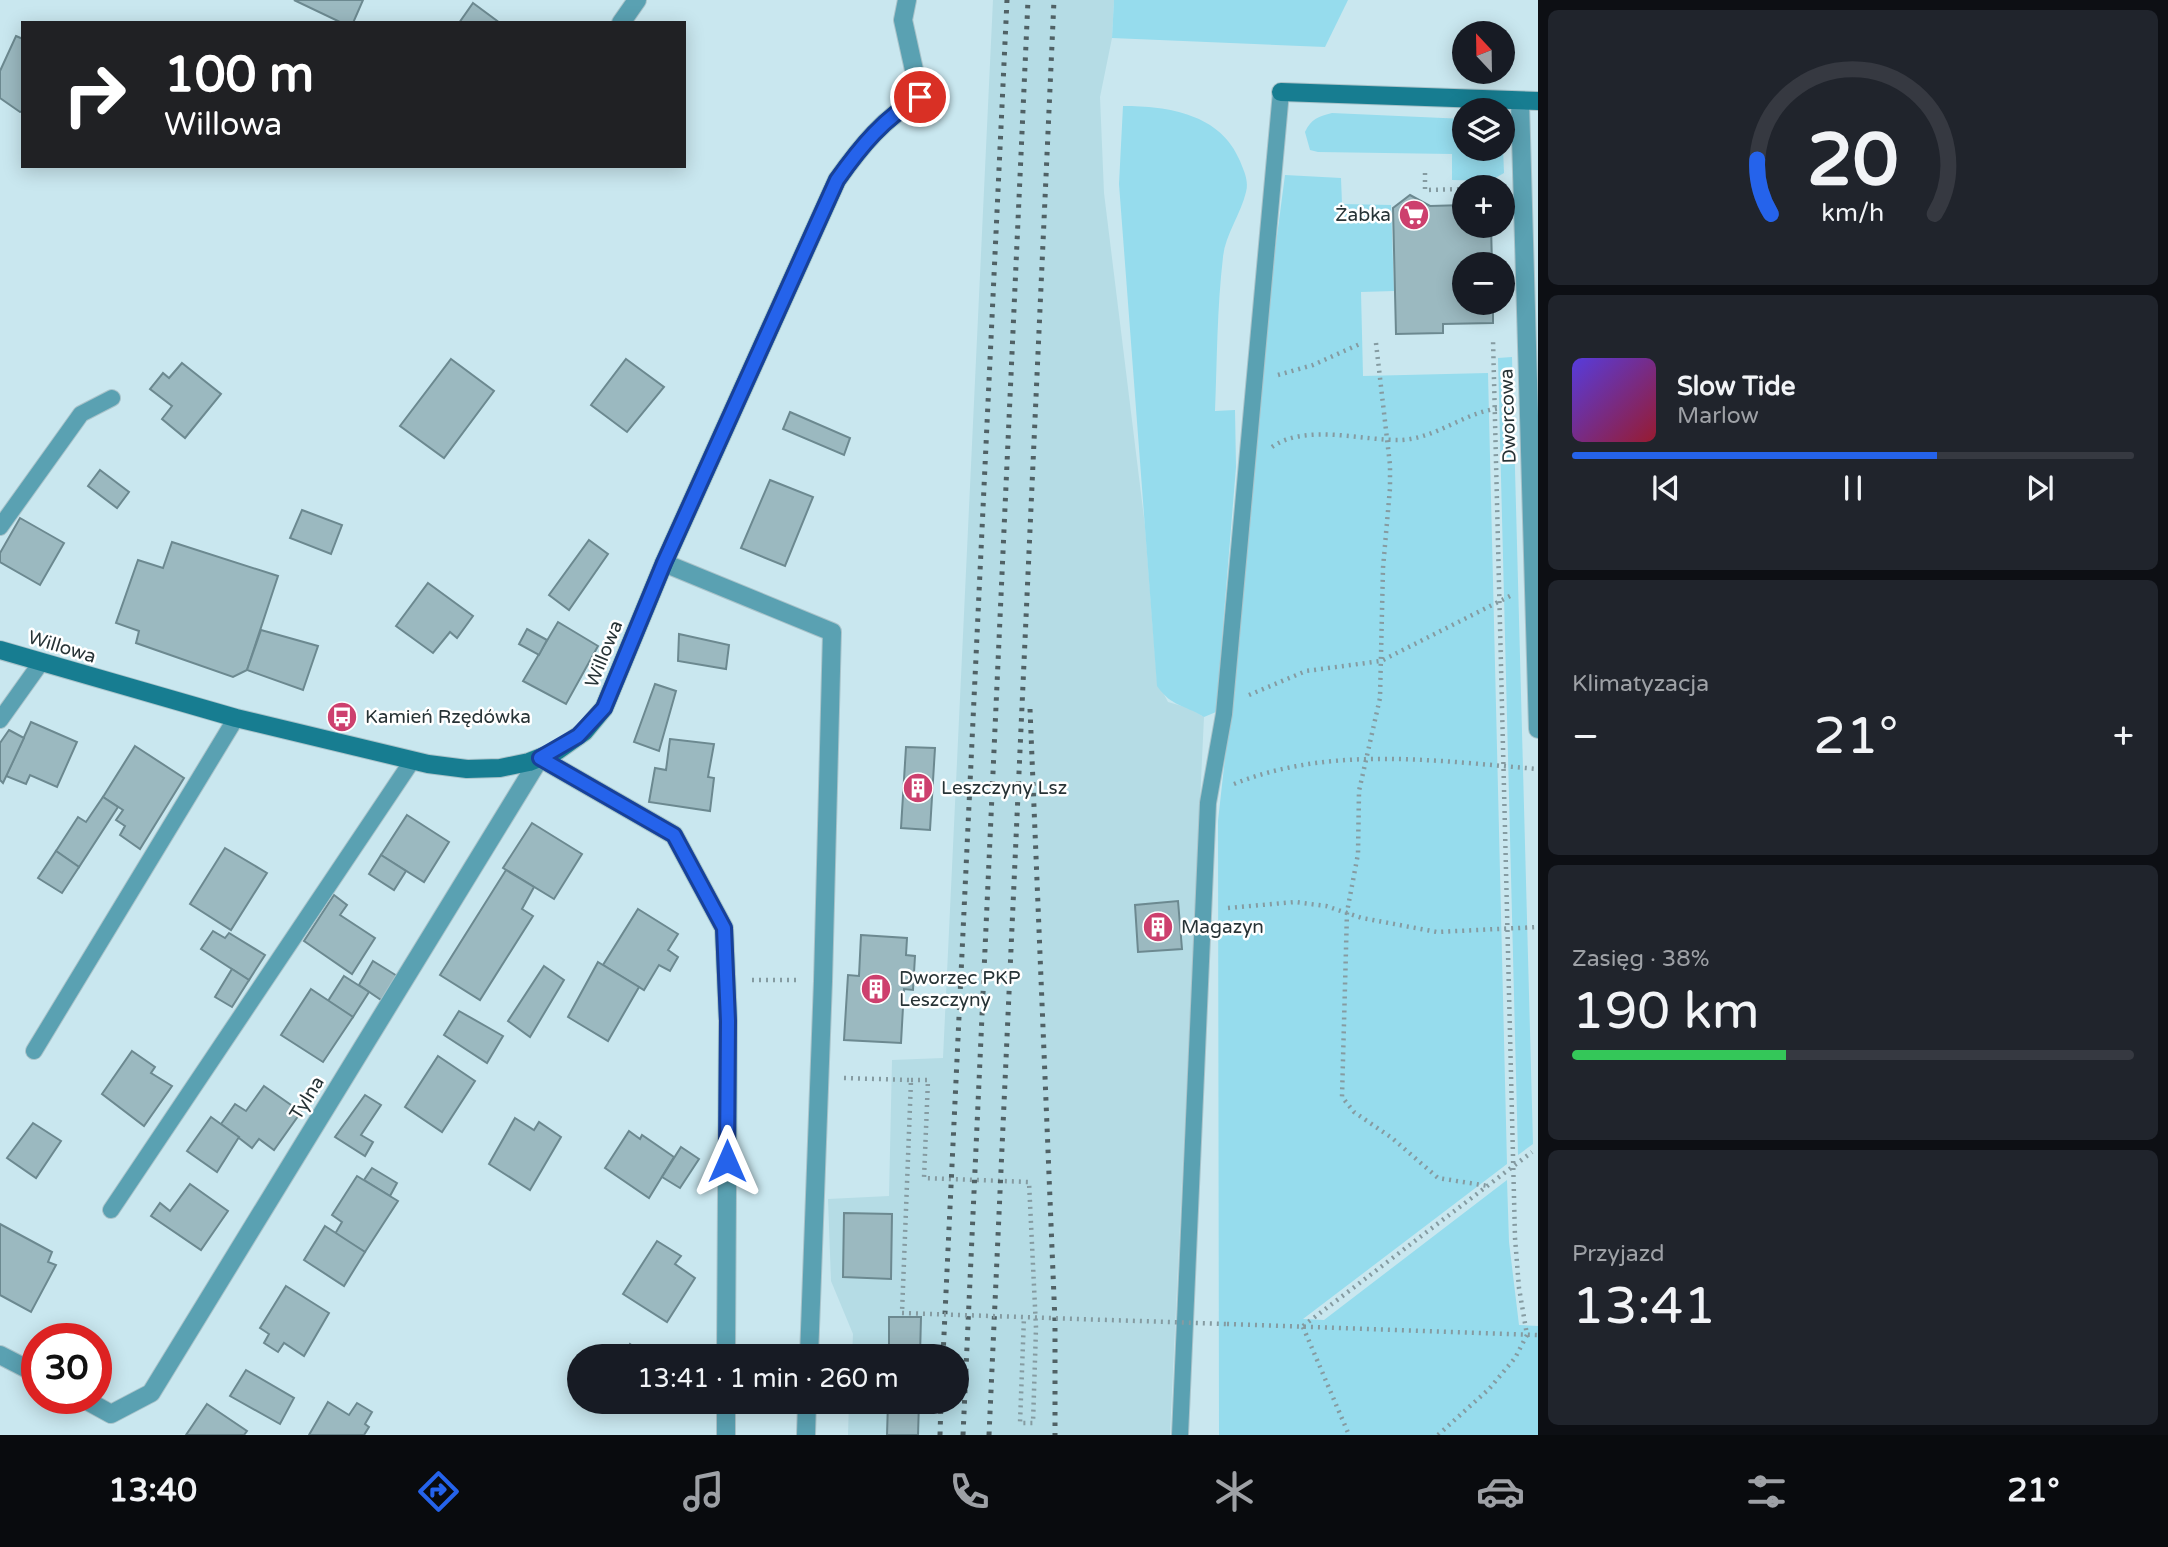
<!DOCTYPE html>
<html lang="pl">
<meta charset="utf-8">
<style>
body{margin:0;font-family:"Varela Round",sans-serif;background:#20242c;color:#f1f3f6;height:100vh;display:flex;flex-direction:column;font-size:26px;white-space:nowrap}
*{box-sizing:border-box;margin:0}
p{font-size:23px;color:#9ea1a6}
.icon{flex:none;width:38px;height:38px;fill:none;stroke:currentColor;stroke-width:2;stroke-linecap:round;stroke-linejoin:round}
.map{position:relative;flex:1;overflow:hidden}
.sheet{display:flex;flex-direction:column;gap:10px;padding:10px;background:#0d0f14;width:630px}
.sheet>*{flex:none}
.banner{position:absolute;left:21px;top:21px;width:665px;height:147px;border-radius:0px;box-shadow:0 4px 18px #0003;background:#202124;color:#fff;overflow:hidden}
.needle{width:46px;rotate:338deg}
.controls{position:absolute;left:1452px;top:21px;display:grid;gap:14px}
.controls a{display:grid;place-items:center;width:63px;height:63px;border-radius:50%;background:#171b24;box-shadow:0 4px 18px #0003;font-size:35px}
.speed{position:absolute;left:21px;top:1323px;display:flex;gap:14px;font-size:35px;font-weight:700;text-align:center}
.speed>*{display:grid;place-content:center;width:91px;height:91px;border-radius:50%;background:#171b24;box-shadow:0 4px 18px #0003;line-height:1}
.speed .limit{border:10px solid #d22;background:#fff;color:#111}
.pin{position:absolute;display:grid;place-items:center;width:60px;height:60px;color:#fff;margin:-30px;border:4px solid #fff;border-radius:50%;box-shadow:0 2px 7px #0007}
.me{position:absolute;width:77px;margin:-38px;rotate:0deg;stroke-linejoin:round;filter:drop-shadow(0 0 5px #0008)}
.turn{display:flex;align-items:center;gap:24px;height:147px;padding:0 28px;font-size:32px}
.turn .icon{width:91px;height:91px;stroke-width:2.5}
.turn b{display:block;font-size:49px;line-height:60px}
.big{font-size:52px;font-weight:600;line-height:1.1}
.sheet .widget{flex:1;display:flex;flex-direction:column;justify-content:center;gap:10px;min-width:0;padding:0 24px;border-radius:10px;background:#20242c}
.sheet .dial{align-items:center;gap:0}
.dial svg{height:182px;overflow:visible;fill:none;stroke:#363941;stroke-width:7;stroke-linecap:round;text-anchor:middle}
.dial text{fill:#f1f3f6;stroke:none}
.song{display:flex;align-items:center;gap:21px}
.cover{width:84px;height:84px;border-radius:10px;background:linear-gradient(135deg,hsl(250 70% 55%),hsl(350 70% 35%))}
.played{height:7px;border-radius:4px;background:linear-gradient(90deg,#2563eb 65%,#363941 65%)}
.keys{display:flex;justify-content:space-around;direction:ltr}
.heat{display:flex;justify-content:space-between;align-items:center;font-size:38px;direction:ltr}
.charge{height:10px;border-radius:5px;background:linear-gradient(90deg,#34c759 38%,#363941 0)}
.trip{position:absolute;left:567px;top:1344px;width:402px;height:70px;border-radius:35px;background:#171b24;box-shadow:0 4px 18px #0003;font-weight:600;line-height:70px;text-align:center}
.dock{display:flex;height:112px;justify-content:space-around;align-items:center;background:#090b0e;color:#9ea1a6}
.dock .icon{width:49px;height:49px}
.dock .selected{color:#2563eb}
.dock b{font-size:32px;color:#f1f3f6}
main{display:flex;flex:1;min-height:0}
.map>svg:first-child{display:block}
.built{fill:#b5dce5}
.green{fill:#96dced}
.building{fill:#9bb9c0;stroke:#6c8990;stroke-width:2}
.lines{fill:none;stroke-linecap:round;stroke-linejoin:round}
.lane-casing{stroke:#a9c3ca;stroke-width:18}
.street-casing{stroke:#a9c3ca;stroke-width:20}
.secondary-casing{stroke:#a9c3ca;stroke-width:20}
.path{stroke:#859ba1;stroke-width:4.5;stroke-dasharray:2 5;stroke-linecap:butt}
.lane{stroke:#5aa1b2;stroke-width:16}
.street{stroke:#5aa1b2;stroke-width:18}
.secondary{stroke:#177d91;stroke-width:18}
.rail{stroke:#506165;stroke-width:5;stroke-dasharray:3.5 7;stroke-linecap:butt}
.path-bridge{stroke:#859ba1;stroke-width:4.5;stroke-dasharray:2 5;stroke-linecap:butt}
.route-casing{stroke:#184099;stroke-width:18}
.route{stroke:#2563eb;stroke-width:12}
.labels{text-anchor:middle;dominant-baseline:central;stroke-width:5;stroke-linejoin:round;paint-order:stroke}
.poi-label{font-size:19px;fill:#273336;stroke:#fff;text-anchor:start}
.street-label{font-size:19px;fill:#273336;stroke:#fff}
</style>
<main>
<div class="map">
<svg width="1538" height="1435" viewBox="0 0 1538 1435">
<rect width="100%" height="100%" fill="#c9e7ef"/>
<polygon class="built" points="993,0 1114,0 1112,38 1100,97 1104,193 1145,526 1157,681 1168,702 1189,708 1204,717 1170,1435 848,1435 849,1402 957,1402 957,1356 852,1356 853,1334 831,1281 828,1199 889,1196 892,1060 943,1058"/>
<g class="green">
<polygon points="1114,0 1348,0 1325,47 1112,38"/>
<path d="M1123 106C1168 106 1221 114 1240 161 1244 171 1249 181 1246 192 1241 214 1225 235 1223 257 1217 308 1217 360 1215 411L1235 410 1236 467 1216 712 1204 717C1183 704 1172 707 1157 686L1119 184Z"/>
<path d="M1332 113 1465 119V149L1503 147 1504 173 1490 181 1452 180V154L1318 152 1310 150 1305 132C1311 119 1319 116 1332 113Z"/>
<polygon points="1285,175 1341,178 1342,204 1391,205 1394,291 1361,292 1363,376 1488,373 1507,1164 1303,1319 1324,1320 1507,1180 1509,1242 1519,1325 1538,1326 1538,1435 1219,1435 1218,821 1237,650 1257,388"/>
<polygon points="1512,357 1533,1144 1518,1155 1498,358"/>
</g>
<g class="building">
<polygon points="294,0 363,0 353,23 342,23"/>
<polygon points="473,3 500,23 459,23"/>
<polygon points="16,36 23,39 23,111 20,112 0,98 0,71"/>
<polygon points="1410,195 1430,206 1465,205 1465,226 1491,226 1492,264 1465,264 1465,303 1493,303 1493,323 1443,324 1443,333 1396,334 1393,208"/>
<polygon points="451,359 494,391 444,458 400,426"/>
<polygon points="626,359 664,387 627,432 591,405"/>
<polygon points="182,363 221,394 185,438 162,419 172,406 150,389 163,373 169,378"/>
<polygon points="790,412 850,438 844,455 783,429"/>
<polygon points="100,470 129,492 117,508 88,486"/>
<polygon points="770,480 813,497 785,566 741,548"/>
<polygon points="302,510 342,525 331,554 290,538"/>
<polygon points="20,518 64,543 40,585 0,562 0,553"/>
<polygon points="589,540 608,554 569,610 549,595"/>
<polygon points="172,542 278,576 247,670 233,677 136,643 139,631 116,623 138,560 163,568"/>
<polygon points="428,583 473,616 457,638 450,632 433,653 396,626"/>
<polygon points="558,622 598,646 566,704 523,681"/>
<polygon points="527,629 547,640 539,655 519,644"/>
<polygon points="261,630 318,646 303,690 247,670"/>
<polygon points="679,634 729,645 726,669 678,661"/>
<polygon points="655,684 676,691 659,751 634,742"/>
<polygon points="31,722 77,742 57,787 30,775 26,784 6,776"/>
<polygon points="9,730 24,738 3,783 0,780 0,743"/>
<polygon points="670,739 714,744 708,777 714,778 710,811 649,802 655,768 666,770"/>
<polygon points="135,746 184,778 140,849 120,835 125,826 116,820 123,810 103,797"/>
<polygon points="906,747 935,748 930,830 901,828"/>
<polygon points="103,797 118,807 79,867 56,851 78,817 86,822"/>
<polygon points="407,815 449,842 424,882 381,855"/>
<polygon points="532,823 582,854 554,899 503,868"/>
<polygon points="225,848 267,873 231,930 190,904"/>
<polygon points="56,851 79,867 62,893 38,878"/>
<polygon points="381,855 406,871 394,890 369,874"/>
<polygon points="506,870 534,887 522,909 533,916 480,1000 440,975"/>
<polygon points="334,895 347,905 340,915 375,938 352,974 304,941"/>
<polygon points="1178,901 1182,949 1138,952 1135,905"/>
<polygon points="638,909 678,934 668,950 678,957 670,971 659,965 644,990 603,965"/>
<polygon points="213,931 225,938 229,933 265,955 249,980 201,949"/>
<polygon points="861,935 907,938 906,955 915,956 913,990 904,989 901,1043 844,1040 848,975 859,976"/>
<polygon points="373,961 402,979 387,1004 359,985"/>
<polygon points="598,962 639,987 608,1041 568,1017"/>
<polygon points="544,966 564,980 530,1037 508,1021"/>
<polygon points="232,969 249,980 232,1007 215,997"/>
<polygon points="344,976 369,992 353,1017 328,1001"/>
<polygon points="311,989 353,1017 323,1062 281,1035"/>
<polygon points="459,1011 503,1036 487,1063 444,1035"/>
<polygon points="132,1051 155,1067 151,1073 172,1086 144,1126 102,1094"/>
<polygon points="438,1056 475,1081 442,1132 405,1107"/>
<polygon points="264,1086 301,1112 274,1150 259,1139 252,1148 221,1124 235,1104 246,1111"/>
<polygon points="365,1095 381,1105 361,1135 373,1142 365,1156 335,1137"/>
<polygon points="211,1117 239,1137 217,1172 187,1151"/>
<polygon points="515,1118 534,1130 539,1122 561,1137 530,1190 489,1164"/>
<polygon points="33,1123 61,1141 36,1178 7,1158"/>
<polygon points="629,1131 640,1139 642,1135 674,1157 649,1198 605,1168"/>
<polygon points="681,1147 699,1159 680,1188 662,1177"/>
<polygon points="372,1168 397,1183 390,1196 364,1180"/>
<polygon points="357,1176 398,1201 365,1252 335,1234 342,1222 332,1215"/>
<polygon points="190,1184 228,1211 201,1250 151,1216 160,1203 170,1211"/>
<polygon points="844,1213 892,1214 891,1279 843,1277"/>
<polygon points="0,1224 52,1252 48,1262 56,1265 31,1312 0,1295"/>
<polygon points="325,1226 365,1252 344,1286 304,1260"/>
<polygon points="657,1241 681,1256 675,1264 695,1278 667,1322 623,1294"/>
<polygon points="286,1286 329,1313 304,1356 284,1343 278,1352 264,1343 269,1334 260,1328"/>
<polygon points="889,1317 921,1317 920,1356 889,1356"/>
<polygon points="630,1344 645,1354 644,1356 624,1356"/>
<polygon points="246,1370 294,1398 280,1424 230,1396"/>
<polygon points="328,1402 349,1415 357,1403 372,1412 365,1424 369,1427 364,1435 309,1435"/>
<polygon points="888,1402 919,1402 918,1435 887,1435"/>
<polygon points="207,1404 247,1431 244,1435 186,1435"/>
</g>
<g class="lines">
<g class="lane-casing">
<g id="lane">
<polyline points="0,527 81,414 112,398"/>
<polyline points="0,720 40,664"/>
<polyline points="34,1051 236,718"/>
<polyline points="111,1210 412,761"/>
<polyline points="1180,1435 1208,803 1224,714 1281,92"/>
</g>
</g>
<g class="street-casing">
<g id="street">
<polyline points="907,0 903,20 920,97"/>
<polyline points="621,23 637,0"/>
<polyline points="1520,102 1538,729"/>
<polyline points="664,563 832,632 823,981 809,1356"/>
<polyline points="0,1355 37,1374"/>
<polyline points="82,1398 111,1414 151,1393 540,758 674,835 724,928 728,1021 726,1356"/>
<polyline points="726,1435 726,1402"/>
<polyline points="806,1435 807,1402"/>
</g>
</g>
<g class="secondary-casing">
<g id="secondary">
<polyline points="1281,92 1538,101"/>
<path d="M0 650 236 718 428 764 467 769 500 768 529 762 557 751 584 732 604 708 664 563 837 180C861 146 884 118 920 97"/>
</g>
</g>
<g class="path">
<polyline points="1425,173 1425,190 1465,189"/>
<polyline points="1376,343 1390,465 1390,488 1383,568 1380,698 1359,791 1358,854 1347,912 1342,1097 1354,1112 1392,1138 1438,1178 1488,1186"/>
<polyline points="1278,375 1313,365 1362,343"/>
<path d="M1272 447C1306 423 1363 441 1401 440 1439 438 1466 410 1504 408"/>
<polyline points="1249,695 1306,671 1381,661 1510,596"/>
<path d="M1234 784C1331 745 1438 761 1538 769"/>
<polyline points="1228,908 1295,902 1326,906 1362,918 1437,932 1538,927"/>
<polyline points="752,980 799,980"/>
<polyline points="844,1078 911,1080 902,1313"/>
<polyline points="911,1080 928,1080 924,1178 1029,1182 1036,1328 1033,1423 1020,1423 1024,1317"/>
<polyline points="1227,1324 1538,1335"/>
<polyline points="1303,1326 1532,1152"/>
<polyline points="1303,1327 1349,1435"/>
<polyline points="1438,1435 1489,1389 1515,1358 1527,1335 1519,1288 1515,1238 1493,339"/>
</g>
<use href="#lane" class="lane"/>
<use href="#street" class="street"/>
<use href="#secondary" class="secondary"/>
<g class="rail">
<polyline points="1030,709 1055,1322 1055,1435"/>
<polyline points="943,1356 1007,0"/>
<polyline points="940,1435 941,1402"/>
<polyline points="963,1435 1028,0"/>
<polyline points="989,1435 1054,0"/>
</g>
<polyline class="path-bridge" points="902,1313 1227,1324"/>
</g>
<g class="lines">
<g class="route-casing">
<path id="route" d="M727 1161 728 1021 724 928 674 835 540 758 578 736 604 708 664 563 837 180C861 146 884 118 920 97"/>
</g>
<use href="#route" class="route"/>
</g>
<defs>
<g id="supermarket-disc" transform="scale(1.575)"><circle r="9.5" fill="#cd406e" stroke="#fff"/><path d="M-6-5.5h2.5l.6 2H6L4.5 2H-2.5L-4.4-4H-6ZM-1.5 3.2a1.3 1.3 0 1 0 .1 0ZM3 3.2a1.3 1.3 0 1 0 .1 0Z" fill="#fff"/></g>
<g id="bus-disc" transform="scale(1.575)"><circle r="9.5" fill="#cd406e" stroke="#fff"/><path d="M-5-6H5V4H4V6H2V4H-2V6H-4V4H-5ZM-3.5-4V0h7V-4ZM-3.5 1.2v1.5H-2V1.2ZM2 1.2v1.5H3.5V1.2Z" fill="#fff"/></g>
<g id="building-disc" transform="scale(1.575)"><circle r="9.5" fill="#cd406e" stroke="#fff"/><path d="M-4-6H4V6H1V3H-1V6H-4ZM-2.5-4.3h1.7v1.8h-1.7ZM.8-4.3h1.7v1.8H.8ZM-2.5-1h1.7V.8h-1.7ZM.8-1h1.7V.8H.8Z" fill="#fff"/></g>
</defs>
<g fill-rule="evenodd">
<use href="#supermarket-disc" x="1414" y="215"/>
<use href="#bus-disc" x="342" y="717"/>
<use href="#building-disc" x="918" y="788"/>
<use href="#building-disc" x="1158" y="927"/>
<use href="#building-disc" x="876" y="989"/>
</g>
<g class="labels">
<g class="poi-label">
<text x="1391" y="215" text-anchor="end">Żabka</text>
<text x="365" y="717">Kamień Rzędówka</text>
<text x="941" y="788">Leszczyny Lsz</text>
<text x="1181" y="927">Magazyn</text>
<text x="899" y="978">Dworzec PKP<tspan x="899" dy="22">Leszczyny</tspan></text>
</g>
<g class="street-label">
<text transform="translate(1508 416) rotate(-92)">Dworcowa</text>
<text transform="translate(62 647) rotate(17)">Willowa</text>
<text transform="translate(604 654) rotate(-68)">Willowa</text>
<text transform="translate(307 1098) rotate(-58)">Tylna</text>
</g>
</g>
</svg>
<div class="controls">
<a><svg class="needle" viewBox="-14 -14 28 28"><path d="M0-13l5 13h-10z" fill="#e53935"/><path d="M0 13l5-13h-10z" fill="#9ea1a6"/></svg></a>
<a><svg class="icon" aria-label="layers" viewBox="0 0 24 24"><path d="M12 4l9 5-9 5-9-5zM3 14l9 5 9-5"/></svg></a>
<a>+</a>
<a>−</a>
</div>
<div class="speed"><div class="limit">30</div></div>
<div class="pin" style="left:920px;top:97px;background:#d93025"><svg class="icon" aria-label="arrive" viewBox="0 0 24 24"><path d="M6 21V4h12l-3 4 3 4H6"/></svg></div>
<svg class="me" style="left:727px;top:1161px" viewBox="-20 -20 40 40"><path d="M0-17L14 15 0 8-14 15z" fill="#2563eb" stroke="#fff" stroke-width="4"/></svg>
<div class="trip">13:41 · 1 min · 260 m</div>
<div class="banner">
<div class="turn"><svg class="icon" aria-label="right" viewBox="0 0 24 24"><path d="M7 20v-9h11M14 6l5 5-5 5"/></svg><div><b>100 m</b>Willowa</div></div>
</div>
</div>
<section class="sheet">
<div class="widget dial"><svg viewBox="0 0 100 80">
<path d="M14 69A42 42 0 1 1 86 69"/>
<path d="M14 69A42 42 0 0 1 8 45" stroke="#2563eb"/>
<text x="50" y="56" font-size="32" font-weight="700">20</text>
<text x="50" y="72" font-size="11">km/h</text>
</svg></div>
<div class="widget">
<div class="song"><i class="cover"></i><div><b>Slow Tide</b><p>Marlow</p></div></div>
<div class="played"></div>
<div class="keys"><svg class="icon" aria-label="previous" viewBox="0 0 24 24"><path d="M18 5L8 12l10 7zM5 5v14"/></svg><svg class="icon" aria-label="pause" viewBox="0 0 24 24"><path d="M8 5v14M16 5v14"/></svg><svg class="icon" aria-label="next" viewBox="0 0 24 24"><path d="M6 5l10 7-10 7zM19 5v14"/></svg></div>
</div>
<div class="widget"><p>Klimatyzacja</p>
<div class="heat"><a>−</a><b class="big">21°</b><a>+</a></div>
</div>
<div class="widget"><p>Zasięg · 38%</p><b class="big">190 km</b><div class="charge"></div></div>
<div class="widget"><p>Przyjazd</p><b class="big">13:41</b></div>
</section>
</main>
<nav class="dock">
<b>13:40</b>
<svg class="icon selected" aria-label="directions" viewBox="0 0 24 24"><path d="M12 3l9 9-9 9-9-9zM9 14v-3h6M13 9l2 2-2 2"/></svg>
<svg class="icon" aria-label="music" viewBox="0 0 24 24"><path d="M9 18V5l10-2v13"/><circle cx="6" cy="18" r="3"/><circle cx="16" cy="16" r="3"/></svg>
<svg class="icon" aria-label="phone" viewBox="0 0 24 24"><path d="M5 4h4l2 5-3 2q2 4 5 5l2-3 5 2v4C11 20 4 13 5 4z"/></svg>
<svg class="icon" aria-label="climate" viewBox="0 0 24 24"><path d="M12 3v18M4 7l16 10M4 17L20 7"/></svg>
<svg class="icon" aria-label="car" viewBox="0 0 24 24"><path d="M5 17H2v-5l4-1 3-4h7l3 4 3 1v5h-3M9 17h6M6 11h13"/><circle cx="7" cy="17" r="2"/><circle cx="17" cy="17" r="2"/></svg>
<svg class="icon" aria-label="filters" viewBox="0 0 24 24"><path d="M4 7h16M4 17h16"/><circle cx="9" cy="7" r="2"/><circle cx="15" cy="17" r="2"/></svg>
<b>21°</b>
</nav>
